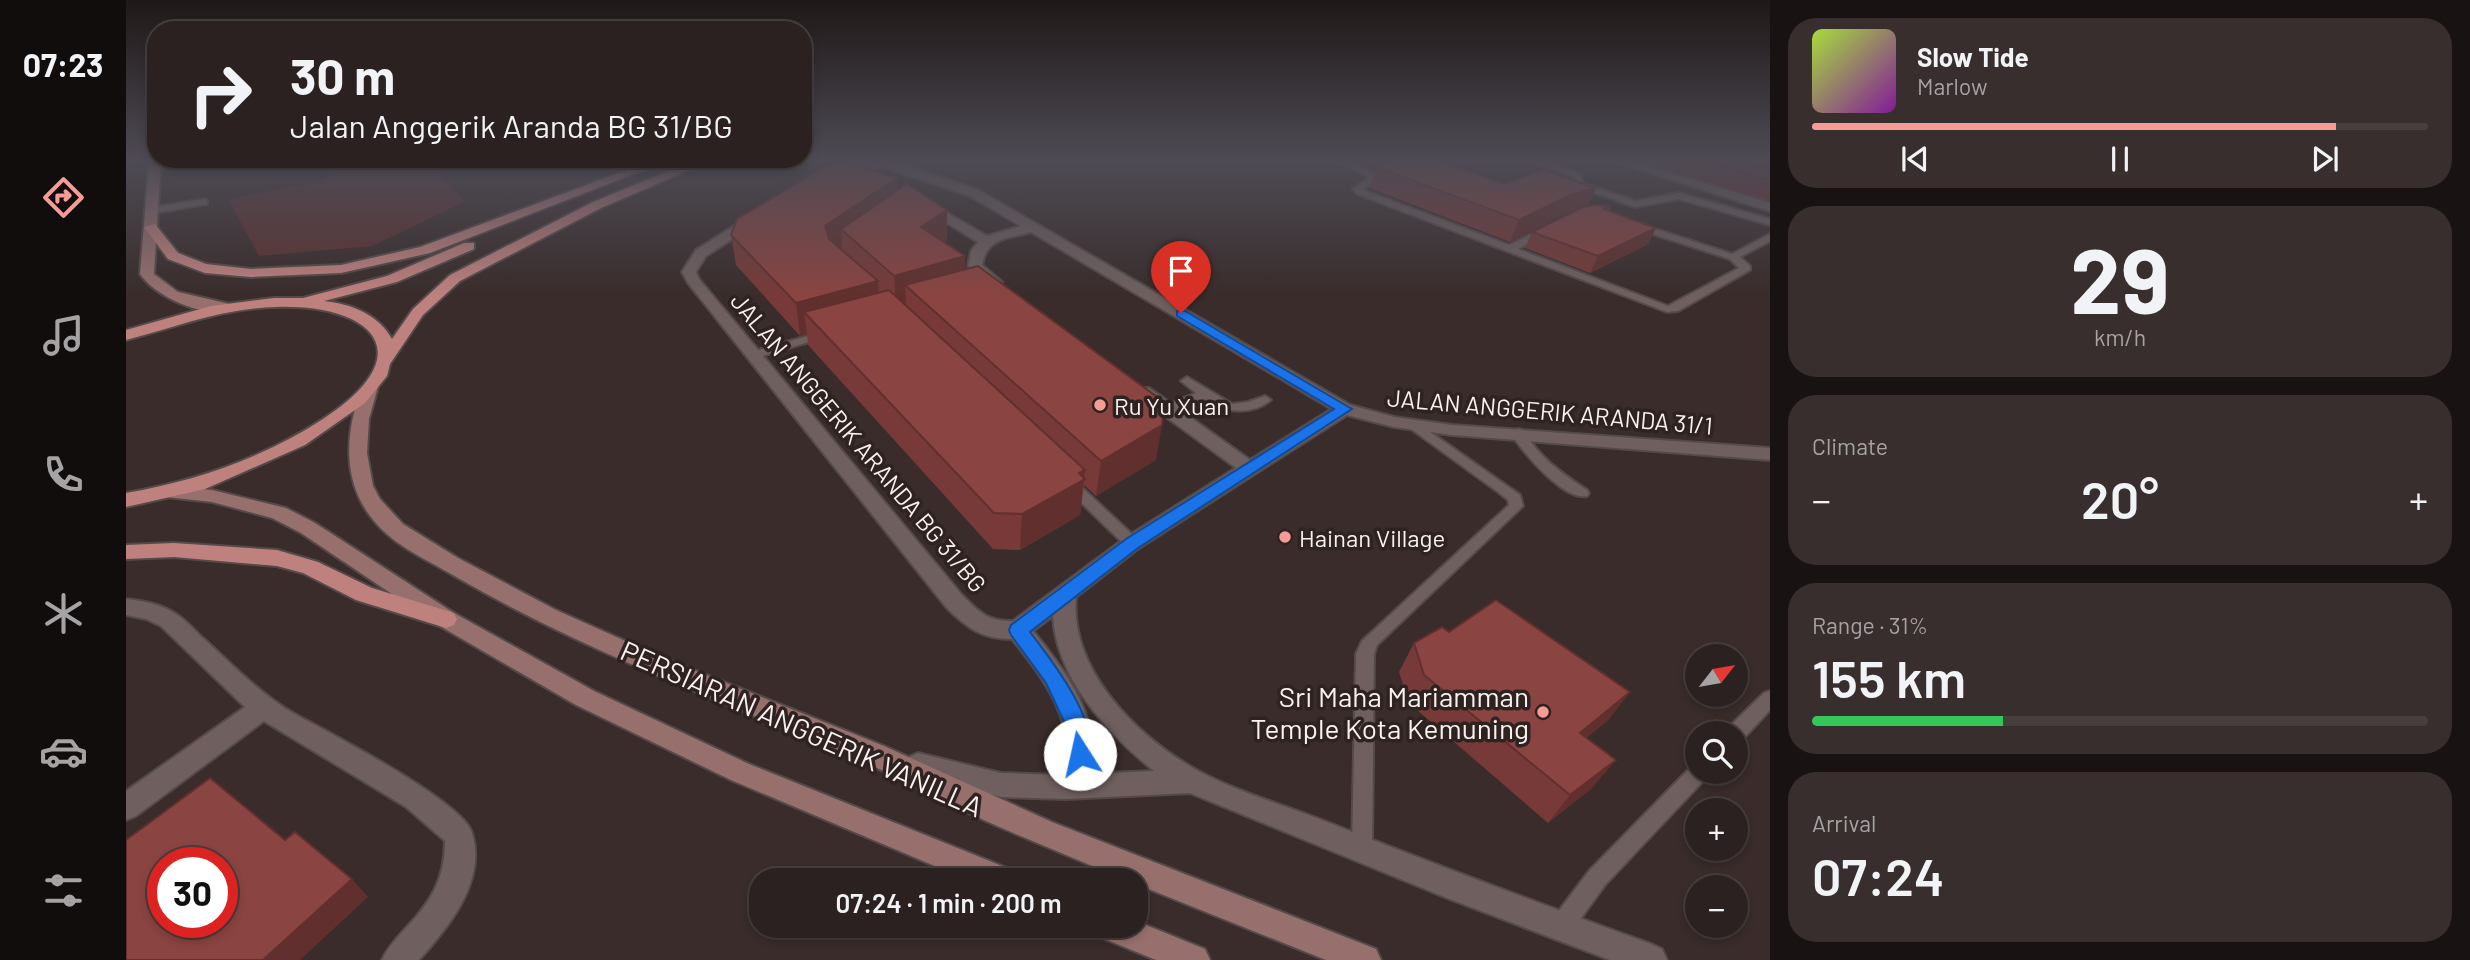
<!DOCTYPE html>
<meta charset="utf-8">
<style>
body{margin:0;font-family:Barlow,sans-serif;background:#372e2d;color:#f1f3f6;height:100vh;display:flex;flex-direction:column;font-size:26px;white-space:nowrap}
*{box-sizing:border-box;margin:0}
p{font-size:23px;color:#a6a3a5}
.icon{flex:none;width:38px;height:38px;fill:none;stroke:currentColor;stroke-width:2;stroke-linecap:round;stroke-linejoin:round}
.map{position:relative;flex:1;overflow:hidden}
.side{display:flex;flex-direction:column;gap:18px;padding:18px;background:#181212;width:700px}
.side>*{flex:none}
.guide{position:absolute;left:21px;top:21px;width:665px;height:147px;border-radius:28px;box-shadow:0 4px 10px #0003,0 0 0 2px #473e3e;background:#2b2120;color:#f1f3f6;overflow:hidden}
.needle{width:46px;rotate:59deg}
.controls{position:absolute;left:1559px;top:644px;display:grid;gap:14px}
.controls a{display:grid;place-items:center;width:63px;height:63px;border-radius:50%;background:#2b2120;box-shadow:0 4px 10px #0003,0 0 0 2px #473e3e;font-size:35px}
.speed{position:absolute;left:21px;top:847px;display:flex;gap:14px;font-size:35px;font-weight:700;text-align:center}
.speed>*{display:grid;place-content:center;width:91px;height:91px;border-radius:50%;background:#2b2120;box-shadow:0 4px 10px #0003,0 0 0 2px #473e3e;line-height:1}
.speed .limit{border:10px solid #d22;background:#fff;color:#111}
.pin{position:absolute;display:grid;place-items:center;width:60px;height:60px;color:#fff;margin:-72px -30px;border-radius:50% 50% 50% 0;rotate:-45deg;box-shadow:0 0 7px #0007}
.pin .icon{rotate:45deg}
.me{position:absolute;width:77px;margin:-38px;rotate:350deg;stroke-linejoin:round;filter:drop-shadow(0 0 5px #0008)}
.turn{display:flex;align-items:center;gap:24px;height:147px;padding:0 28px;font-size:32px}
.turn .icon{width:91px;height:91px;stroke-width:2.5}
.turn b{display:block;font-size:49px;line-height:60px}
.big{font-size:52px;font-weight:600;line-height:1.1}
.side .tile{flex:1;display:flex;flex-direction:column;justify-content:center;gap:10px;min-width:0;padding:0 24px;border-radius:28px;background:#372e2d}
.side .dial{align-items:center;gap:0}
.dial b{font-size:91px;line-height:1}
.song{display:flex;align-items:center;gap:21px}
.cover{width:84px;height:84px;border-radius:10px;background:linear-gradient(135deg,hsl(80 70% 55%),hsl(290 70% 35%))}
.played{height:7px;border-radius:4px;background:linear-gradient(90deg,#f59c96 85%,#473e3e 85%)}
.keys{display:flex;justify-content:space-around;direction:ltr}
.heat{display:flex;justify-content:space-between;align-items:center;font-size:38px;direction:ltr}
.charge{height:10px;border-radius:5px;background:linear-gradient(90deg,#34c759 31%,#473e3e 0)}
.trip{position:absolute;left:623px;top:868px;width:399px;height:70px;border-radius:28px;background:#2b2120;box-shadow:0 4px 10px #0003,0 0 0 2px #473e3e;font-weight:600;line-height:70px;text-align:center}
main{display:flex;flex:1;min-height:0}
.menu{display:flex;flex-direction:column;width:126px;justify-content:space-around;align-items:center;background:#110d0d;color:#a6a3a5}
.menu .icon{width:49px;height:49px}
.menu .active{color:#f59c96}
.menu b{font-size:32px;color:#f1f3f6}
.map>svg:first-child{display:block}
.green{fill:#5b312f}
.lines{fill:none;stroke-linecap:round;stroke-linejoin:round}
.stream{stroke:#6d2a29;stroke-width:6}
.river{fill:#6d2a29;fill-rule:evenodd}
.service-casing{stroke:#544a49;stroke-width:4}
.minor-casing{stroke:#544a49;stroke-width:4}
.secondary-casing{stroke:#544a49;stroke-width:4}
.primary-casing{stroke:#544a49;stroke-width:4}
.service{fill:#6f605f;fill-rule:evenodd}
.minor{fill:#6f605f;fill-rule:evenodd}
.secondary{fill:#97706e;fill-rule:evenodd}
.primary{fill:#bf817e;fill-rule:evenodd}
.wall{fill:#773a38}
.shaded-wall{fill:#61302e}
.building{fill:#8a4441;stroke:#61302e;stroke-width:2;fill-rule:evenodd}
.route{fill:#1a73e8;stroke:#114b97;stroke-width:2}
.poi-dot{fill:#f59c96;stroke:#2f2321;stroke-width:2.5}
.labels{text-anchor:middle;dominant-baseline:central;stroke-width:7;stroke-linejoin:round;paint-order:stroke}
.poi-label{font-size:24px;fill:#faf1f0;stroke:#2f2321;text-anchor:start}
.street-label{font-size:24px;fill:#faf1f0;stroke:#2f2321}
.near-poi-label{font-size:28px;fill:#faf1f0;stroke:#2f2321;text-anchor:end}
.near-street-label{font-size:28px;fill:#faf1f0;stroke:#2f2321}
</style>
<main>
<nav class="menu">
<b>07:23</b>
<svg class="icon active" aria-label="directions" viewBox="0 0 24 24"><path d="M12 3l9 9-9 9-9-9zM9 14v-3h6M13 9l2 2-2 2"/></svg>
<svg class="icon" aria-label="music" viewBox="0 0 24 24"><path d="M9 18V5l10-2v13"/><circle cx="6" cy="18" r="3"/><circle cx="16" cy="16" r="3"/></svg>
<svg class="icon" aria-label="phone" viewBox="0 0 24 24"><path d="M5 4h4l2 5-3 2q2 4 5 5l2-3 5 2v4C11 20 4 13 5 4z"/></svg>
<svg class="icon" aria-label="climate" viewBox="0 0 24 24"><path d="M12 3v18M4 7l16 10M4 17L20 7"/></svg>
<svg class="icon" aria-label="car" viewBox="0 0 24 24"><path d="M5 17H2v-5l4-1 3-4h7l3 4 3 1v5h-3M9 17h6M6 11h13"/><circle cx="7" cy="17" r="2"/><circle cx="17" cy="17" r="2"/></svg>
<svg class="icon" aria-label="filters" viewBox="0 0 24 24"><path d="M4 7h16M4 17h16"/><circle cx="9" cy="7" r="2"/><circle cx="15" cy="17" r="2"/></svg>
</nav>
<div class="map">
<svg width="1644" height="960" viewBox="0 0 1644 960">
<rect width="100%" height="100%" fill="#392c2b"/>
<polygon class="green" points="229,161 306,161 338,202 246,246 133,256 102,199 192,182"/>
<g class="lines">
<polyline class="stream" points="1591,161 1644,176"/>
<polygon class="river" points="1524,161 1573,161 1644,182 1644,202 1528,168"/>
<g class="service-casing">
<g id="service">
<polygon points="1206,161 1218,161 1247,172 1248,181 1237,190 1383,245 1416,229 1422,229 1422,233 1392,249 1542,306 1613,268 1604,259 1508,228 1508,224 1514,224 1606,254 1644,234 1644,241 1614,257 1624,266 1624,270 1552,311 1541,312 1231,194 1227,189 1240,180 1240,175"/>
<polygon points="1403,161 1416,161 1455,174 1456,183 1510,201 1553,193 1644,219 1644,225 1553,199 1509,207 1449,186 1448,177"/>
<polygon points="78,199 81,200 81,204 24,214 19,211 24,208"/>
<polygon points="699,331 703,332 703,336 626,359 620,355 622,353"/>
<path d="M1061 377 1106 404 1122 402 1139 396 1145 400C1125 416 1098 413 1078 399L1045 412H1037L1035 409 1037 406 1070 393 1055 381Z"/>
<polygon points="1290,422 1394,495 1397,506 1251,645 1248,654 1246,850 1243,857 1236,860 1229,857 1226,850 1230,654 1236,641 1383,505 1382,500 1372,492 1285,429 1283,426"/>
<path d="M1392 429 1397 430C1413 457 1435 473 1461 490L1463 493 1461 496C1438 501 1396 452 1385 433Z"/>
<polygon points="943,478 948,480 1011,539 1014,543 1011,547 1001,547 938,486 936,483"/>
<polygon points="1644,691 1644,710 1617,739 1610,741 1610,733 1601,733 1603,727 1638,693"/>
<polygon points="1572,764 1572,772 1583,772 1580,778 1479,885 1442,936 1434,939 1426,936 1423,928 1426,920 1463,871 1566,766"/>
</g>
</g>
<g class="minor-casing">
<g id="minor">
<path d="M724 161H769L852 190 1224 405 1268 417 1326 425 1644 448V460L1326 435 1268 427 1221 415 1013 548 950 597C944 665 1001 725 1054 760 1096 788 1150 802 1196 820 1305 863 1415 904 1525 944L1536 949 1541 960H1484L1321 898 1064 793 940 799 875 797 783 773 779 765 783 757 792 753 875 773 932 775C957 727 915 675 886 639 856 639 841 628 820 607L562 283 556 272 570 250 624 216H632V222L580 256 570 272 573 279 836 595C854 613 861 621 887 621L999 538 1110 468 1011 396 1008 392 1011 388H1023L1124 460 1206 409 905 232C881 239 861 237 856 265L876 282 869 286 842 266 845 251 852 242 794 206 804 203 861 236 895 226 844 196 758 167 749 169ZM927 616C930 678 982 734 1028 771L960 774C982 726 937 667 907 631Z"/>
<polygon points="1487,161 1505,161 1644,203 1644,211"/>
<path d="M0 599C17 601 35 604 50 614 60 620 69 631 78 639 107 665 134 694 167 713 201 732 337 801 346 833 361 881 322 928 293 960H256C262 947 270 939 279 929 305 902 319 879 319 841L280 807 138 721 10 816 0 820V791L119 707 35 626 20 619 0 615Z"/>
</g>
</g>
<g class="secondary-casing">
<g id="secondary">
<path d="M23 161H35L28 274 52 292 108 305V311C78 318 31 298 14 274Z"/>
<path d="M244 382 252 387 243 419 241 453 247 486 254 499 277 524 332 558 430 610 533 656 758 746 926 822 1250 949 1255 960H1200L1010 884V880L998 879C945 857 893 836 842 813 801 794 763 772 722 755 590 699 457 650 332 578 304 561 270 547 249 522 215 483 219 432 236 387Z"/>
<polygon points="47,486 86,490 160,508 189,523 328,613 468,691 623,764 886,870 891,880 842,880 605,780 450,705 312,625 175,533 146,518 86,502 40,497 37,492"/>
<polygon points="1010,921 1079,949 1084,960 1030,960 974,937 970,926 1010,926"/>
</g>
</g>
<g class="primary-casing">
<g id="primary">
<polygon points="525,161 541,161 304,253 215,273 125,277 79,273 42,259 18,227 29,224 52,253 80,264 125,269 215,265 294,247"/>
<path d="M568 161H584L475 208 334 281 297 315 264 364 261 376 239 403 179 445 79 489 0 507V493C70 481 137 458 197 419 296 355 249 304 150 307 97 308 50 327 0 340V330L85 306 148 298H177L261 276 338 243H348V249L271 282 198 301C225 304 252 314 266 339L287 309 324 275 467 202Z"/>
<polygon points="48,543 151,550 192,562 246,588 328,613 331,619 328,625 320,628 230,600 177,573 151,566 48,557 0,559 0,545"/>
</g>
</g>
<use href="#service" class="service"/>
<use href="#minor" class="minor"/>
<use href="#secondary" class="secondary"/>
<use href="#primary" class="primary"/>
</g>
<g class="wall">
<polygon points="1250,167 1378,184 1462,206 1485,206 1483,211 1530,228 1522,244 1464,273 1399,248 1406,232 1442,214 1434,216 1384,242 1244,188"/>
<polygon points="771,178 771,190 821,210 821,239 818,242 839,269 1030,460 970,496 958,485 954,515 894,550 867,549 682,345 681,334 674,336 610,265 605,235"/>
<polygon points="1323,632 1504,692 1482,720 1460,738 1466,788 1422,823 1283,703 1273,672 1288,643"/>
</g>
<g class="shaded-wall">
<polygon points="771,178 772,206 715,229 716,246 702,256 699,226"/>
<polygon points="1470,188 1460,210 1434,216 1384,242 1393,220 1444,195"/>
<polygon points="821,210 821,239 796,257 795,227"/>
<polygon points="1530,228 1522,244 1464,273 1472,256"/>
<polygon points="839,256 839,287 779,285 780,305 770,308 768,276"/>
<polygon points="752,281 754,313 678,312 681,334 674,336 670,303"/>
<polygon points="1036,425 1030,460 970,496 975,461"/>
<polygon points="959,470 954,515 894,550 896,514"/>
<polygon points="1504,692 1482,720 1432,761 1454,733"/>
<polygon points="1490,760 1466,788 1422,823 1444,795"/>
<polygon points="226,879 242,897 174,960 137,960"/>
</g>
<g class="building">
<polygon points="1266,161 1313,161 1378,184 1418,170 1470,188 1444,195 1393,220 1250,167"/>
<polygon points="721,163 771,178 699,226 703,239 752,281 670,303 605,235 611,219 702,165"/>
<polygon points="781,184 821,210 795,227 839,256 768,276 715,229"/>
<polygon points="1468,205 1485,206 1478,209 1530,228 1472,256 1406,232 1457,207"/>
<polygon points="852,266 1038,402 1036,425 975,461 779,285"/>
<polygon points="763,290 959,470 953,473 959,479 896,514 868,513 678,312"/>
<polygon points="1370,600 1504,692 1454,733 1490,760 1444,795 1298,675 1288,643 1316,627 1323,632"/>
<path d="M84 778 159 840 169 832 226 879 137 960H0V840ZM37 863H96V922H37Z"/>
</g>
<linearGradient id="sky" x2="0" y2="1"><stop stop-color="#1f1818"/><stop offset="0.54" stop-color="#4e4b55"/><stop offset="1" stop-color="#4e4b55" stop-opacity="0"/></linearGradient>
<rect width="1644" height="296" fill="url(#sky)"/>
<path class="route" d="M1051 311H1059L1226 409 1012 548 904 632C924 658 978 727 962 761L954 764 947 761 942 730 920 683 885 635 883 630 885 625 1000 539 1208 409 1051 316Z"/>
<g class="poi-dot">
<circle cx="974" cy="405" r="7"/>
<circle cx="1159" cy="537" r="7"/>
<circle cx="1417" cy="712" r="7"/>
</g>
<g class="labels">
<g class="poi-label">
<text x="988" y="405">Ru Yu Xuan</text>
<text x="1173" y="537">Hainan Village</text>
</g>
<g class="street-label">
<text transform="translate(1424 411) rotate(5)">JALAN ANGGERIK ARANDA 31/1</text>
<text transform="translate(733 442) rotate(50)">JALAN ANGGERIK ARANDA BG 31/BG</text>
</g>
<g class="near-poi-label">
<text x="1403" y="696">Sri Maha Mariamman<tspan x="1403" dy="32">Temple Kota Kemuning</tspan></text>
</g>
<g class="near-street-label">
<text transform="translate(676 728) rotate(24)">PERSIARAN ANGGERIK VANILLA</text>
</g>
</g>
</svg>
<div class="controls">
<a><svg class="needle" viewBox="-14 -14 28 28"><path d="M0-13l5 13h-10z" fill="#e53935"/><path d="M0 13l5-13h-10z" fill="#a6a3a5"/></svg></a>
<a><svg class="icon" aria-label="search" viewBox="0 0 24 24"><circle cx="10" cy="10" r="6"/><path d="M15 15l6 6"/></svg></a>
<a>+</a>
<a>−</a>
</div>
<div class="speed"><div class="limit">30</div></div>
<div class="pin" style="left:1055px;top:313px;background:#d93025"><svg class="icon" aria-label="arrive" viewBox="0 0 24 24"><path d="M6 21V4h12l-3 4 3 4H6"/></svg></div>
<svg class="me" style="left:954px;top:754px" viewBox="-20 -20 40 40"><circle r="19" fill="#fff"/><path d="M0-13L10 11 0 6-10 11z" fill="#1a73e8"/></svg>
<div class="trip">07:24 · 1 min · 200 m</div>
<div class="guide">
<div class="turn"><svg class="icon" aria-label="right" viewBox="0 0 24 24"><path d="M7 20v-9h11M14 6l5 5-5 5"/></svg><div><b>30 m</b>Jalan Anggerik Aranda BG 31/BG</div></div>
</div>
</div>
<section class="side">
<div class="tile">
<div class="song"><i class="cover"></i><div><b>Slow Tide</b><p>Marlow</p></div></div>
<div class="played"></div>
<div class="keys"><svg class="icon" aria-label="previous" viewBox="0 0 24 24"><path d="M18 5L8 12l10 7zM5 5v14"/></svg><svg class="icon" aria-label="pause" viewBox="0 0 24 24"><path d="M8 5v14M16 5v14"/></svg><svg class="icon" aria-label="next" viewBox="0 0 24 24"><path d="M6 5l10 7-10 7zM19 5v14"/></svg></div>
</div>
<div class="tile dial"><b>29</b><p>km/h</p></div>
<div class="tile"><p>Climate</p>
<div class="heat"><a>−</a><b class="big">20°</b><a>+</a></div>
</div>
<div class="tile"><p>Range · 31%</p><b class="big">155 km</b><div class="charge"></div></div>
<div class="tile"><p>Arrival</p><b class="big">07:24</b></div>
</section>
</main>
